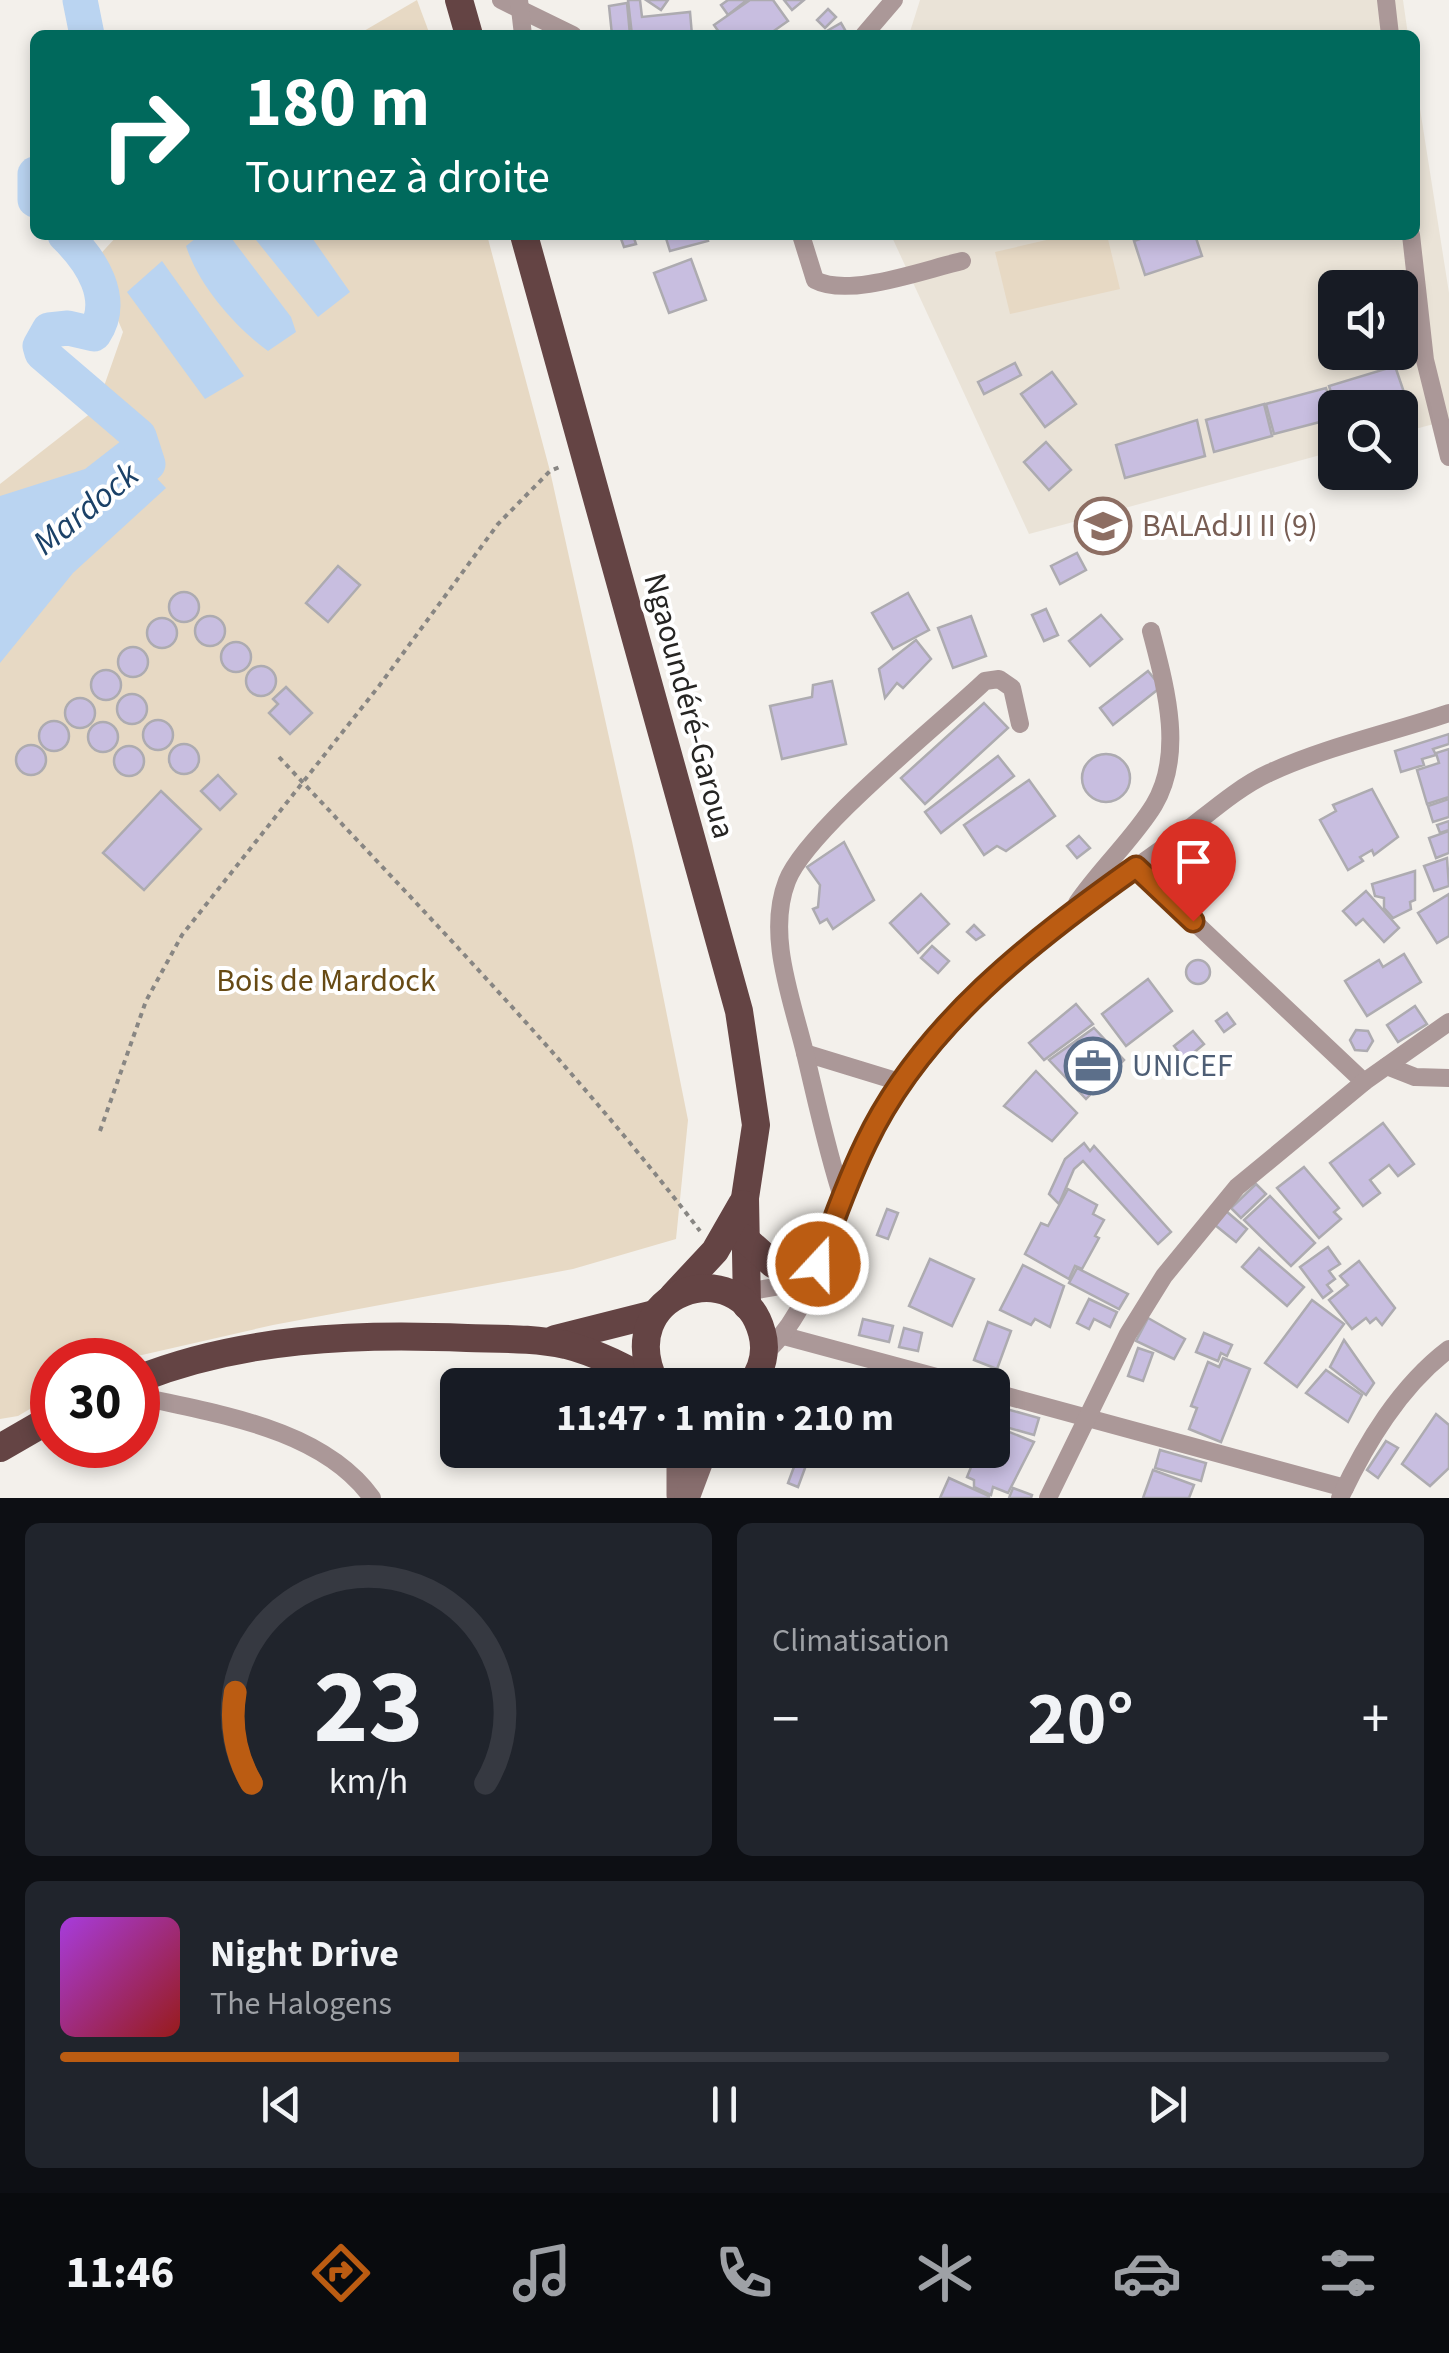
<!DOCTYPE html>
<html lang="fr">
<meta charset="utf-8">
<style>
body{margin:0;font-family:"Source Sans 3",sans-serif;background:#20242c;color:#f1f3f6;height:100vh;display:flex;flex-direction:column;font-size:38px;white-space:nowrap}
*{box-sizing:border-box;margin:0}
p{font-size:32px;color:#9ea1a6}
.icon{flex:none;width:55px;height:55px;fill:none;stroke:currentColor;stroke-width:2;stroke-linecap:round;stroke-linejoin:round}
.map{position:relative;height:1498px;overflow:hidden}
.details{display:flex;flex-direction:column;gap:25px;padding:25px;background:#0d0f14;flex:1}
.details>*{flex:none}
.banner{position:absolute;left:30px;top:30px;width:1390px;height:210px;border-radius:15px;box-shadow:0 5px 15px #0003;background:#00695c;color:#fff;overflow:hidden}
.buttons{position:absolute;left:1318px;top:270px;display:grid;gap:20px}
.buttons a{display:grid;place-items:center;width:100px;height:100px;border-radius:15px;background:#171b24;box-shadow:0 5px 15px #0003;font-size:50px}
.speed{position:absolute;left:30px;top:1338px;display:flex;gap:20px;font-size:50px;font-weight:700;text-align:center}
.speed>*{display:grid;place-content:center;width:130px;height:130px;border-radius:50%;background:#171b24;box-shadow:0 5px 15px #0003;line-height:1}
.speed .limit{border:15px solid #d22;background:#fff;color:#111}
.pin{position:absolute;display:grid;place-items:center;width:85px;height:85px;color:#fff;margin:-102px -42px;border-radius:50% 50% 50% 0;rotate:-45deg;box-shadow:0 0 10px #0007}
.pin .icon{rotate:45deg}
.me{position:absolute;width:110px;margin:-55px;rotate:21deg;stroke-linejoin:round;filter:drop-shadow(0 0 8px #0008)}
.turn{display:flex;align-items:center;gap:35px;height:210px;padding:0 50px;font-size:45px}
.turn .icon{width:130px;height:130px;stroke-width:2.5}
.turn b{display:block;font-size:70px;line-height:85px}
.big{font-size:75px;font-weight:700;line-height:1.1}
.details .tile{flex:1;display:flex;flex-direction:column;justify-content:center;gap:15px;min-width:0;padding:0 35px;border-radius:15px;background:#20242c}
.details .dial{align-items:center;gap:0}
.dial svg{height:260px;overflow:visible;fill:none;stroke:#363941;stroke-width:7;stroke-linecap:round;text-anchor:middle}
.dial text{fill:#f1f3f6;stroke:none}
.song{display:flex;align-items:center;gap:30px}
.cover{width:120px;height:120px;border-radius:15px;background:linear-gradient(135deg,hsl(280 70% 55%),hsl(0 70% 35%))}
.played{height:10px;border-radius:5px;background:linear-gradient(90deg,#bb5c12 30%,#363941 30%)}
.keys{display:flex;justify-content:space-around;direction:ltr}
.heat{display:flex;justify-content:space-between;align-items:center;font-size:55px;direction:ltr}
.details .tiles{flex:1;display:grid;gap:25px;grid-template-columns:1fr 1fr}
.tile:last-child{grid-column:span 2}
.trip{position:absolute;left:440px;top:1368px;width:570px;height:100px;border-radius:15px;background:#171b24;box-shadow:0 5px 15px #0003;font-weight:700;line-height:100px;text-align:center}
.tab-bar{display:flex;height:160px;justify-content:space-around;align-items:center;background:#090b0e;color:#9ea1a6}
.tab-bar .icon{width:70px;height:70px}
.tab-bar .current{color:#bb5c12}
.tab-bar b{font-size:45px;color:#f1f3f6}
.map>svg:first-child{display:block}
.built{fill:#eae3d7;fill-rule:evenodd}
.green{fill:#e7d9c4}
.water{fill:#bad4f1}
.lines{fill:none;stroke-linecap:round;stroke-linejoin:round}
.river{stroke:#bad4f1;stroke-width:35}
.building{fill:#c8bee0;stroke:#adabb0;stroke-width:2.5}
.path{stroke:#888683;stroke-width:4;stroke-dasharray:5 5;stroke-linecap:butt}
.minor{stroke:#ab9898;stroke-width:18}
.secondary{stroke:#886e6e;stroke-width:25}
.trunk{stroke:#644444;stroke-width:28}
.route-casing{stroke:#7a3c0c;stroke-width:25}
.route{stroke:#bb5c12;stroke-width:18}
.labels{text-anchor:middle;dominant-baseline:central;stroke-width:8;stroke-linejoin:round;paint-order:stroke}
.education-label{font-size:32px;fill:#785e54;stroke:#fff;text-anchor:start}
.street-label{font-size:32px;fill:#262523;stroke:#fff}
.park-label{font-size:32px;fill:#674a14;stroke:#fff}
.service-label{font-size:32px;fill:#4e5e75;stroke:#fff;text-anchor:start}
.water-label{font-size:35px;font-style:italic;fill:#1b4167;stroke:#fff}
</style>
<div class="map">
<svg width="1449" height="1498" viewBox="0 0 1449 1498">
<rect width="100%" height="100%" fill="#f3f0eb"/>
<g class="built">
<polygon points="920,0 1403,0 1408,35 909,35"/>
<path d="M1415 77 1449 293V420L1400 433V408H1335V451L1029 534 891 235H1415ZM1335 288H1400V352H1335Z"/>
</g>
<g class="green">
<polygon points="417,0 430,35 357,35"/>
<polygon points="118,235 487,235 550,471 632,841 688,1120 676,1239 573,1269 273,1325 120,1360 52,1360 52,1396 18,1416 0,1419 0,484 96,409 123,332 93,262"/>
<polygon points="1068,235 1107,235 1120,289 1010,314 995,252"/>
</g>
<g class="water">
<path d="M200 235H229L291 317 296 332 268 351C235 327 199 286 186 246Z"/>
<polygon points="252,235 310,235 350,292 318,317"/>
<polygon points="162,261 244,376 205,399 127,292"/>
<polygon points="121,441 166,488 73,573 0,663 0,496 85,469"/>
</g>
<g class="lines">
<g class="river">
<polyline points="80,0 87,35"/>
<polyline points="35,174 35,200"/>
<path d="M65 235C91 260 117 299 94 334L68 328 49 330 40 346 42 353 139 436 148 464 109 493"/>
</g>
</g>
<g class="building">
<polygon points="628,0 640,0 642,17 690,12 692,35 632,35"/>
<polygon points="646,0 668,0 661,10"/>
<polygon points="728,0 747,0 728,15 721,5"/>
<polygon points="750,0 773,0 788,21 768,35 721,35 714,25"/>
<polygon points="784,0 804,0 792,10"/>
<polygon points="627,3 630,35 612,35 609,6"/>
<polygon points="828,9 836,17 825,28 817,20"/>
<polygon points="841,23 848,35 820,35"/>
<polygon points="633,235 636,244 624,247 620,236"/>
<polygon points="665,235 706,235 708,241 670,251"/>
<polygon points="1151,235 1195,235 1202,256 1145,275 1134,241"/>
<polygon points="691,259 706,300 669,313 654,273"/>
<polygon points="1015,363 1021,375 984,394 978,382"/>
<polygon points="1395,366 1408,404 1336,408 1329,386"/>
<polygon points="1052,372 1076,404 1045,427 1021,394"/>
<polygon points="1326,388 1335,418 1274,434 1266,404"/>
<polygon points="1264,404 1272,436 1214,452 1206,420"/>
<polygon points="1197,420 1205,456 1125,478 1116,445"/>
<polygon points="1046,442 1071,470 1049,490 1024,462"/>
<polygon points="1077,553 1086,570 1060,584 1051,566"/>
<polygon points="338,566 360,585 328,622 306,603"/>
<circle cx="184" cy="607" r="15"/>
<polygon points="908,593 929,630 893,649 872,613"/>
<polygon points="1046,609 1058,635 1044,641 1032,615"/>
<polygon points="1101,615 1122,639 1090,666 1069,641"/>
<polygon points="971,616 986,656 953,668 938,628"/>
<circle cx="210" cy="631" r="15"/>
<circle cx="162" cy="633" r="15"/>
<polygon points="916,640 931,659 903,688 897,683 885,698 879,669"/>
<circle cx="236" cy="657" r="15"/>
<circle cx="133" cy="662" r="15"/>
<circle cx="261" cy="681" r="15"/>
<circle cx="106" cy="685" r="15"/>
<polygon points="1148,671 1161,687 1113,725 1100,708"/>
<polygon points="832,681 846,744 782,759 770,706 812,697 813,685"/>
<polygon points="286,687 312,713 290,734 269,713 278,704 273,699"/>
<circle cx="132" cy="709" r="15"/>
<circle cx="80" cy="713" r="15"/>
<polygon points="984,703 1008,728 925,804 901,778"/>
<circle cx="158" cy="735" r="15"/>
<circle cx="54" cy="736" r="15"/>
<circle cx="103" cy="737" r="15"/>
<polygon points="1449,734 1449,744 1433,749 1436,755 1422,759 1424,765 1401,772 1395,751"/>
<circle cx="184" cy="759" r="15"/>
<circle cx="31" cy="760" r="15"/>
<circle cx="129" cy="761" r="15"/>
<polygon points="1449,749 1449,797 1427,804 1417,770 1439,763 1436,753"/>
<circle cx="1106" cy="778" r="24"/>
<polygon points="998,756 1014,776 941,833 925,812"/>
<polygon points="218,775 236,794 220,810 201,791"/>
<polygon points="1029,780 1055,816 1006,851 997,846 984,855 964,825"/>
<polygon points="1372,789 1398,837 1374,855 1372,850 1360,857 1363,861 1348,870 1320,820 1336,811 1333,805"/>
<polygon points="161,791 201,829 144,890 103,853"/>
<polygon points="1449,799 1449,817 1433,822 1428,806"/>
<polygon points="1449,821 1449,830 1440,833 1437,825"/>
<polygon points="1449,831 1449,853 1436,858 1429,838"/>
<polygon points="1079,836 1090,848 1077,858 1067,846"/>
<polygon points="844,842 874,900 833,929 827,919 820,923 813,909 818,907 820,885 807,867"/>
<polygon points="1447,858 1449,886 1434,891 1424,866"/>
<polygon points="1415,871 1415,900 1410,902 1411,909 1393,918 1384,908 1384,898 1375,896 1372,884"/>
<polygon points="1366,891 1399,928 1384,942 1363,919 1356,925 1343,911"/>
<polygon points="921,894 949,924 918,953 890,923"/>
<polygon points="1449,894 1449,936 1437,943 1418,913"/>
<polygon points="974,925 984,935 976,940 967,932"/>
<polygon points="932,946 949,961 938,973 921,958"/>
<polygon points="1404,954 1421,982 1367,1016 1345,981 1379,960 1383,967"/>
<circle cx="1198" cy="972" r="12"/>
<polygon points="1148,979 1172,1011 1126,1046 1102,1014"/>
<polygon points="1076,1004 1093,1024 1044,1060 1029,1043"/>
<polygon points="1415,1006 1427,1024 1398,1042 1387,1025"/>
<polygon points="1227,1013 1235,1024 1224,1032 1216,1021"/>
<polygon points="1094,1028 1124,1060 1086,1099 1049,1060"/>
<polygon points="1356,1030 1368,1031 1373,1041 1367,1051 1355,1050 1350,1040"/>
<polygon points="1193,1031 1204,1044 1185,1060 1174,1046"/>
<polygon points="1036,1071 1077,1113 1052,1141 1004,1106"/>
<polygon points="1383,1123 1414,1164 1398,1176 1389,1165 1370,1180 1380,1193 1363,1206 1330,1163"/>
<polygon points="1084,1143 1090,1151 1094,1146 1171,1232 1158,1244 1083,1161 1074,1169 1059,1204 1049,1194 1065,1159"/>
<polygon points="1304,1167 1339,1208 1334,1212 1341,1219 1319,1238 1277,1188"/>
<polygon points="1256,1184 1266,1194 1241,1218 1231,1208"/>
<polygon points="1068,1189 1097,1205 1093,1214 1104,1220 1095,1236 1099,1238 1082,1269 1075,1266 1069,1279 1025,1254 1041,1223 1048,1226"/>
<polygon points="1270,1196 1315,1243 1291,1266 1244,1220"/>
<polygon points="887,1209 898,1213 888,1239 877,1235"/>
<polygon points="1226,1211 1247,1229 1236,1242 1215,1225"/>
<polygon points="1328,1247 1340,1264 1329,1271 1335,1279 1327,1285 1332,1291 1323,1298 1300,1267"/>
<polygon points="1259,1248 1304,1287 1287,1306 1242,1267"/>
<polygon points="930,1259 974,1279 952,1326 909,1306"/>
<polygon points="1359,1261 1395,1308 1382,1325 1376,1318 1370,1323 1366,1318 1352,1329 1329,1300 1348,1285 1340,1276"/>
<polygon points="1023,1265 1064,1286 1050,1327 1035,1319 1031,1325 1000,1310"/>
<polygon points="1077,1268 1128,1294 1119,1309 1069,1283"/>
<polygon points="1089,1299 1117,1312 1110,1327 1094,1319 1089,1329 1077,1323"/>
<polygon points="1312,1300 1344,1324 1297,1387 1265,1363"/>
<polygon points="1148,1318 1185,1339 1174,1359 1136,1341"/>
<polygon points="863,1319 893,1326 889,1342 859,1335"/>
<polygon points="988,1322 1011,1331 997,1369 974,1360"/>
<polygon points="904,1328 922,1333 918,1351 899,1347"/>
<polygon points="1204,1333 1232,1345 1227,1356 1221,1353 1218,1361 1196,1352"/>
<polygon points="1344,1340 1374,1383 1366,1395 1330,1367"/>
<polygon points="1138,1348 1153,1353 1143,1381 1128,1376"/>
<polygon points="1223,1358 1250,1369 1221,1442 1189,1429 1197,1408 1191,1406 1208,1362 1219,1367"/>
<polygon points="1326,1370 1362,1395 1348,1422 1306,1393"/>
<polygon points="992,1405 1039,1418 1034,1435 992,1423"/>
<polygon points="1436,1414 1449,1425 1449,1468 1430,1486 1402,1464"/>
<polygon points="992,1425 1034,1442 1008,1493 993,1487 991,1495 974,1487 974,1480 967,1477 978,1450 992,1450"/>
<polygon points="1386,1441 1398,1448 1378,1478 1367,1470"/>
<polygon points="1160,1450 1206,1463 1201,1481 1155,1468"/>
<polygon points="798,1456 808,1460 798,1487 788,1483"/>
<polygon points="1153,1470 1194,1485 1189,1498 1143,1498"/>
<polygon points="949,1478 989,1496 989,1498 940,1498"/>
<polygon points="1013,1488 1032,1495 1031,1498 1009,1498"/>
</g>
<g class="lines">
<g class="path">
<path d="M279 757C424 912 571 1062 700 1231"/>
<polyline points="100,1131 146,1001 182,935 379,686 498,524 550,471 562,466"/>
</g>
<g class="minor">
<polyline points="501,0 573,35"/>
<polyline points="519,0 523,35"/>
<polyline points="1386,0 1390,35"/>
<polyline points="864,35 894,0"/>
<path d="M801 235 815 280C849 298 923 270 962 261"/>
<polyline points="1411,235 1425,360 1449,457"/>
<polyline points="1136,867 1364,1082"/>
<path d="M1077 903C1100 869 1134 838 1154 805 1185 753 1165 685 1151 631"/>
<polyline points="805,1053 903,1083"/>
<polyline points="1387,1066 1415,1077 1449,1078"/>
<path d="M843 1200C827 1151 817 1103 805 1053 792 999 766 935 787 881 807 830 940 724 985 681L999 679 1012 688 1020 724"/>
<polyline points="746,1292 775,1287 804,1263"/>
<polyline points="784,1336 966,1385"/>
<path d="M764 1354C825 1299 829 1206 869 1137 944 1008 1050 928 1170 843 1201 821 1234 789 1269 773 1325 747 1390 733 1449 713"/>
<polyline points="992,1392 1345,1488"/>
<path d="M138 1396C216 1414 322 1428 372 1498"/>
<polyline points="1048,1498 1128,1334 1164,1276 1237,1187 1364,1082 1449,1022"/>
<path d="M1340 1498C1366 1443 1400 1386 1449 1349"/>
</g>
<g class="secondary">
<polyline points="679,1495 679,1450"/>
<polyline points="687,1498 705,1450"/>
</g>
<g class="trunk">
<polyline points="459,0 469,35"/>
<polyline points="524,235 739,1011 756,1125 745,1198 747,1306"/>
<polyline points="744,1238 773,1264 805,1262"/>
<polyline points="673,1296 715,1251 742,1204"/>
<polyline points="555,1339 654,1314"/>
<path d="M138 1379C242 1338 355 1333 467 1338 500 1339 534 1338 566 1345 598 1353 627 1369 656 1385"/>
<path d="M656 1385C609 1291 740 1250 762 1333 767 1351 762 1370 751 1385"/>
<polyline points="0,1448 52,1418"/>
</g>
</g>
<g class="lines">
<g class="route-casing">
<path id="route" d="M818 1264C832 1224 847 1182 866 1143 922 1025 1033 940 1136 867L1193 921"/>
</g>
<use href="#route" class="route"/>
</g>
<defs>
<g id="school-ring" transform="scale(2.875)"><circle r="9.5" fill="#fff" stroke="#8d6e63" stroke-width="1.5"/><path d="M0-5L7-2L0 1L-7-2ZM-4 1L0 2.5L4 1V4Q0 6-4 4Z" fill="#8d6e63"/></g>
<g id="office-ring" transform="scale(2.875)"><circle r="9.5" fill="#fff" stroke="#5c6f8a" stroke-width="1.5"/><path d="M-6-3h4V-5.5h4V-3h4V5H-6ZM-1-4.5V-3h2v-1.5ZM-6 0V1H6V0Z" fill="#5c6f8a"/></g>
</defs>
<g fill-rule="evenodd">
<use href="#school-ring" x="1103" y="526"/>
<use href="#office-ring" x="1093" y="1066"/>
</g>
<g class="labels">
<g class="education-label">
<text x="1142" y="526">BALAdJI II (9)</text>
</g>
<g class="street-label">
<text transform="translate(689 706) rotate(75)">Ngaoundéré-Garoua</text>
</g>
<g class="park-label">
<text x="326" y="981">Bois de Mardock</text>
</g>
<g class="service-label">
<text x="1132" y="1066">UNICEF</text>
</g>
<g class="water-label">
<text transform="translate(86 509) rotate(-39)">Mardock</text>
</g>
</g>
</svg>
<div class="buttons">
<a><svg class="icon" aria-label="sound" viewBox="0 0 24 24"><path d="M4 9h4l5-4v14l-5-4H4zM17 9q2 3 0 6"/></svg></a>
<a><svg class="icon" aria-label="search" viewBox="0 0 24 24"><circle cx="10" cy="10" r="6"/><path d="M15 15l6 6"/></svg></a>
</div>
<div class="speed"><div class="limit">30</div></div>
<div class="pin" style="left:1193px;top:921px;background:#d93025"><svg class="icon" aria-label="arrive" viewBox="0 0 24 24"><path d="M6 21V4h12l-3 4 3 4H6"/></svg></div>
<svg class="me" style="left:818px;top:1264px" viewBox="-20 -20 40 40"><circle r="17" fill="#bb5c12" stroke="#fff" stroke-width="3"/><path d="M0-11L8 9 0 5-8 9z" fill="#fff"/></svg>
<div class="trip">11:47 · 1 min · 210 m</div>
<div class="banner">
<div class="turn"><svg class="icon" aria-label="right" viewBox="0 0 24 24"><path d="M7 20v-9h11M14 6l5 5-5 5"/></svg><div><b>180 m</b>Tournez à droite</div></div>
</div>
</div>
<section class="details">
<div class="tiles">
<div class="tile dial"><svg viewBox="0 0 100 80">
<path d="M14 69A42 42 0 1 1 86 69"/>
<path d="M14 69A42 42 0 0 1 9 41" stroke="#bb5c12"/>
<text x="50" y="56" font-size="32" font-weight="700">23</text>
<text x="50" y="72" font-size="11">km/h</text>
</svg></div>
<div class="tile"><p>Climatisation</p>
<div class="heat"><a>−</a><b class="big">20°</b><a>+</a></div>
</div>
<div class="tile">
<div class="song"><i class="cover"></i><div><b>Night Drive</b><p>The Halogens</p></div></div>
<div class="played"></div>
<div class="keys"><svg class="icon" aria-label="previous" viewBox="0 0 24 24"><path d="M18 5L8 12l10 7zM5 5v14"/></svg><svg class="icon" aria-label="pause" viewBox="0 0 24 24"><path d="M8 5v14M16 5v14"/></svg><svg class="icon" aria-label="next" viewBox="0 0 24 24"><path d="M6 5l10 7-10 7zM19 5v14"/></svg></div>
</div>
</div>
</section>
<nav class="tab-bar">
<b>11:46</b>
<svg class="icon current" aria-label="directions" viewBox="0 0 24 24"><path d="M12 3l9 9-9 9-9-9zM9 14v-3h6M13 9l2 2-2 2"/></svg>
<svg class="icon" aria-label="music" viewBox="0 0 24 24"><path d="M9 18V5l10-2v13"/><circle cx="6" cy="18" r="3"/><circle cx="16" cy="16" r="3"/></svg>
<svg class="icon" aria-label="phone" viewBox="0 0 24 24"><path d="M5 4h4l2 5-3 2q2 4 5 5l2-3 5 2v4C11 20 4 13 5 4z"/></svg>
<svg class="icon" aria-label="climate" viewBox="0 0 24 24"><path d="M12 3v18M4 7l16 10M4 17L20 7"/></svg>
<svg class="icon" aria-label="car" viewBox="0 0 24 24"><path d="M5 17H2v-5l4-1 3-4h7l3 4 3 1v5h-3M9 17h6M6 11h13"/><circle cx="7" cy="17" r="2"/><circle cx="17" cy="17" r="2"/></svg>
<svg class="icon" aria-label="filters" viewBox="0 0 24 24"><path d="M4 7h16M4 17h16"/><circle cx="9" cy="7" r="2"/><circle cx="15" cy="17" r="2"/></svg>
</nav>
